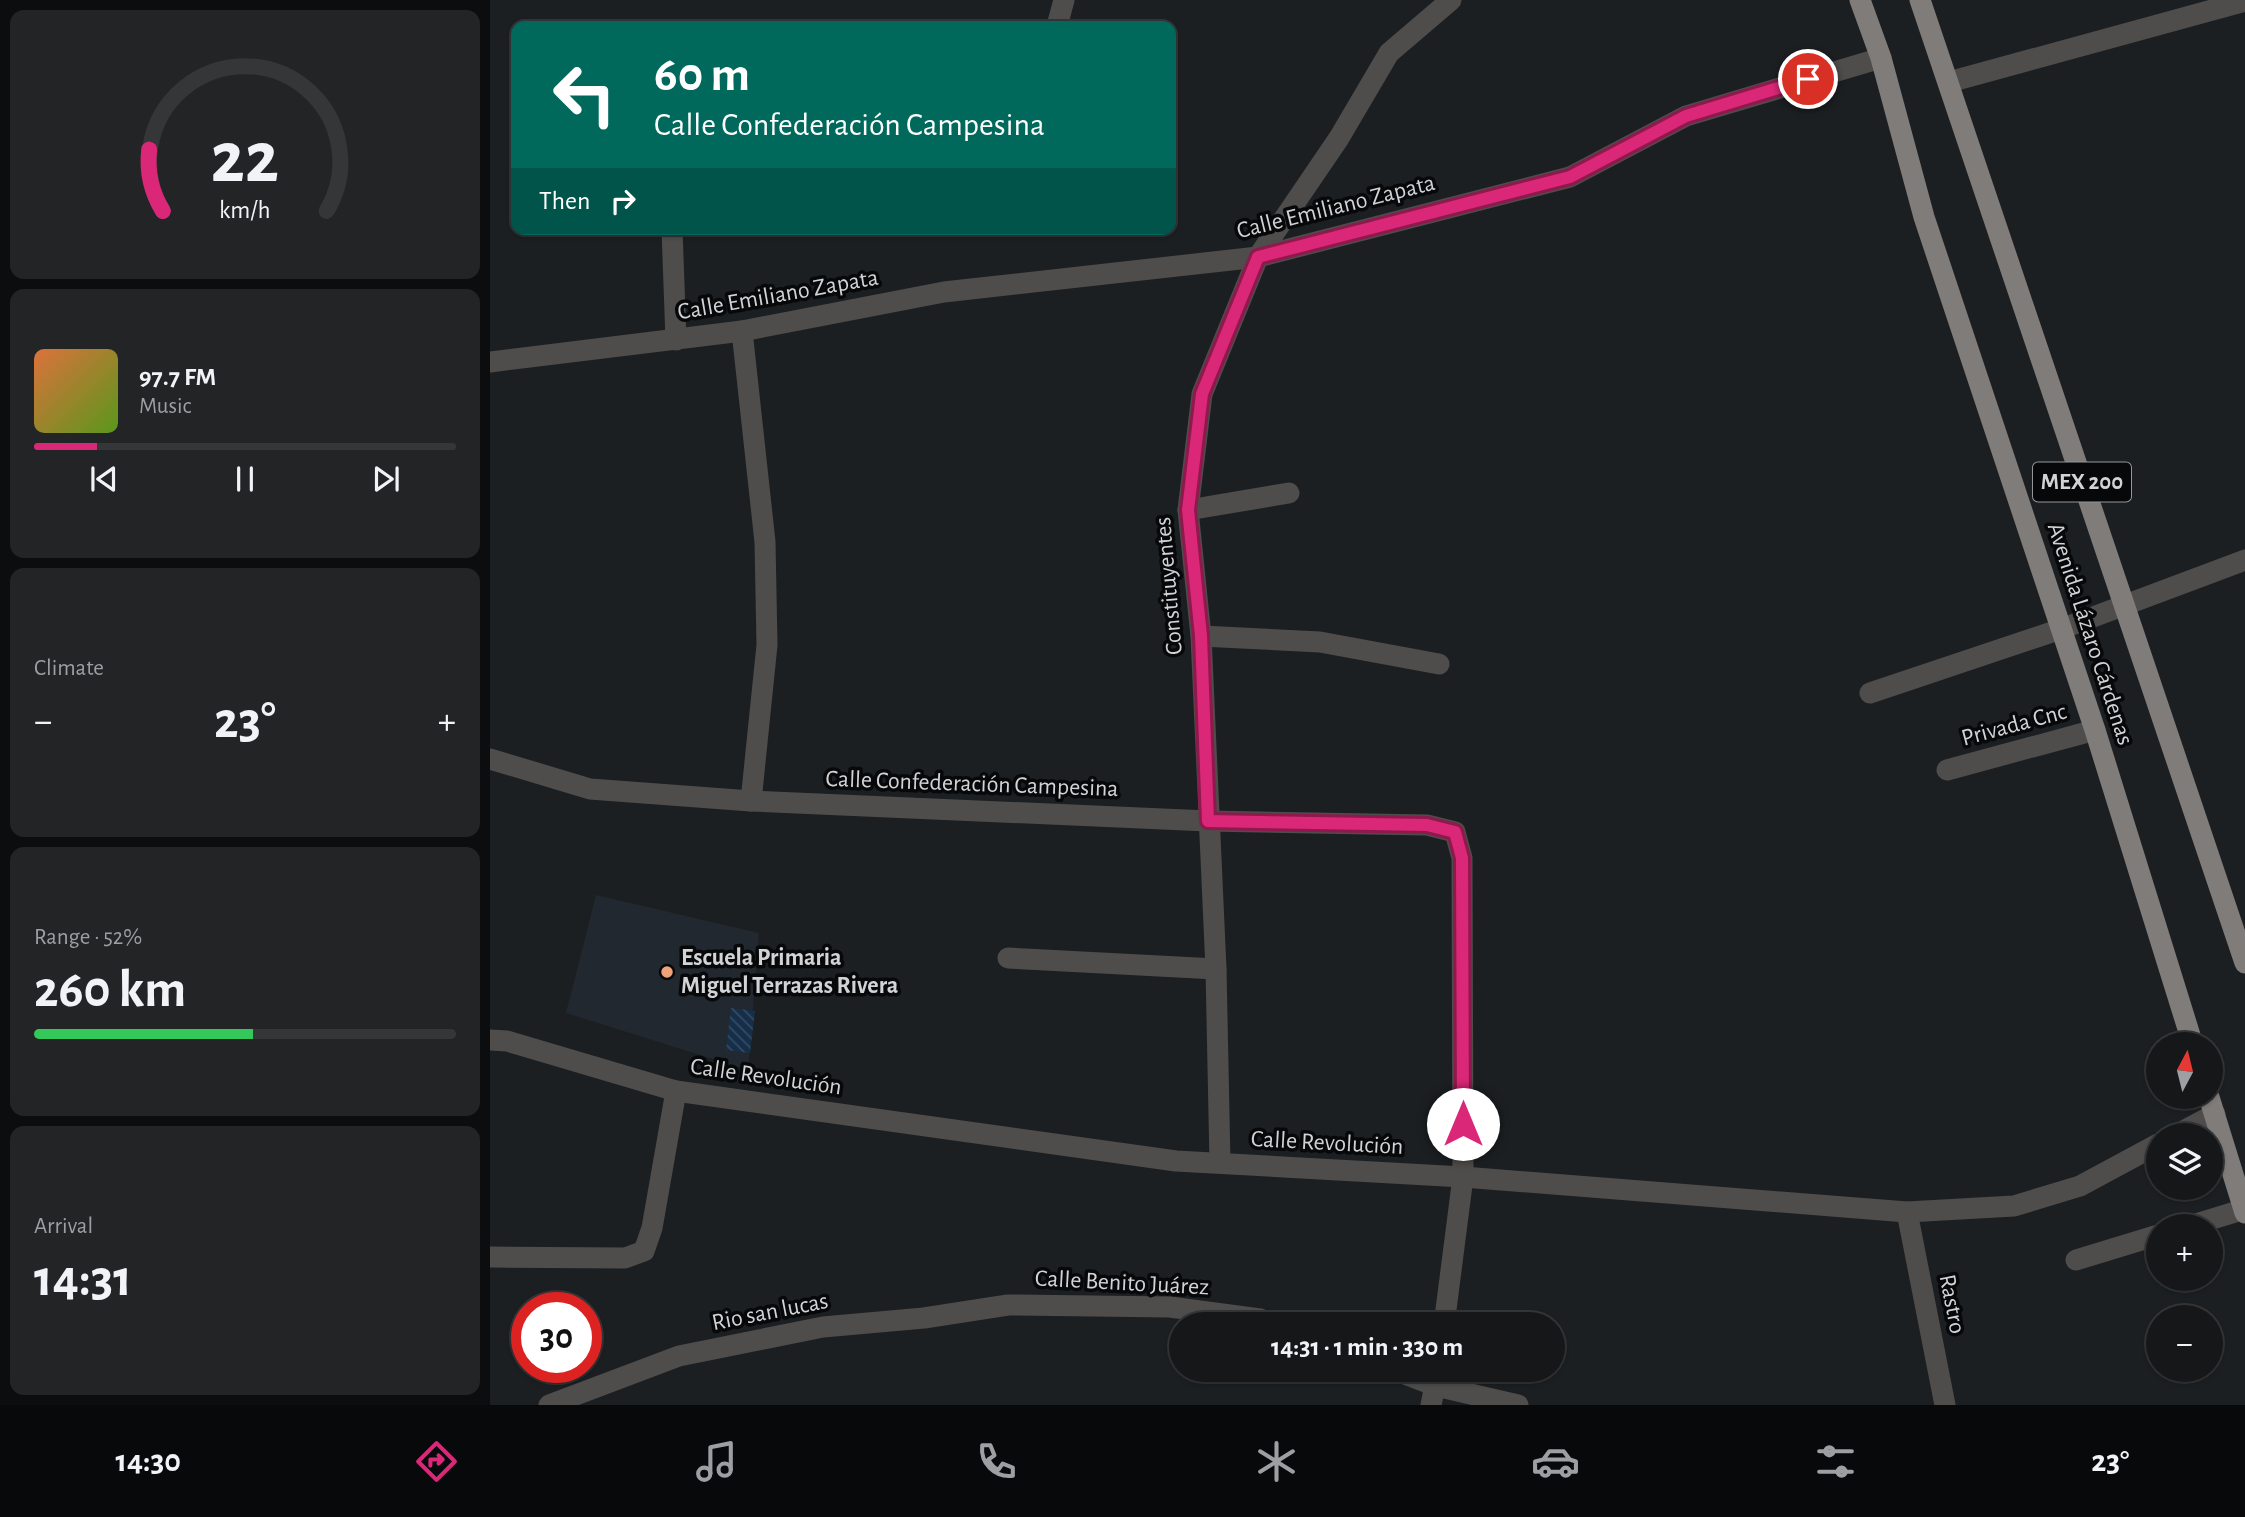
<!DOCTYPE html>
<meta charset="utf-8">
<style>
body{margin:0;font-family:"Alegreya Sans",sans-serif;background:#222426;color:#f1f3f6;height:100vh;display:flex;flex-direction:column;font-size:26px;white-space:nowrap}
*{box-sizing:border-box;margin:0}
p{font-size:23px;color:#9d9fa2}
.icon{flex:none;width:38px;height:38px;fill:none;stroke:currentColor;stroke-width:2;stroke-linecap:round;stroke-linejoin:round}
.map{position:relative;flex:1;overflow:hidden}
.panel{display:flex;flex-direction:column;gap:10px;padding:10px;background:#0c0d0e;width:490px}
.panel>*{flex:none}
.hud{position:absolute;left:21px;top:21px;width:665px;height:214px;border-radius:14px;box-shadow:0 2px 5px #0004,0 0 0 2px #343638;background:#00695c;color:#fff;overflow:hidden}
.needle{width:46px;rotate:7deg}
.fabs{position:absolute;left:1656px;top:1032px;display:grid;gap:14px}
.fabs a{display:grid;place-items:center;width:77px;height:77px;border-radius:50%;background:#151719;box-shadow:0 2px 5px #0004,0 0 0 2px #343638;font-size:35px}
.speed{position:absolute;left:21px;top:1292px;display:flex;gap:14px;font-size:35px;font-weight:700;text-align:center}
.speed>*{display:grid;place-content:center;width:91px;height:91px;border-radius:50%;background:#151719;box-shadow:0 2px 5px #0004,0 0 0 2px #343638;line-height:1}
.speed .limit{border:10px solid #d22;background:#fff;color:#111}
.pin{position:absolute;display:grid;place-items:center;width:60px;height:60px;color:#fff;margin:-30px;border:4px solid #fff;border-radius:50%;box-shadow:0 2px 7px #0007}
.me{position:absolute;width:77px;margin:-38px;rotate:0deg;stroke-linejoin:round;filter:drop-shadow(0 0 5px #0008)}
.turn{display:flex;align-items:center;gap:24px;height:147px;padding:0 28px;font-size:32px}
.turn .icon{width:91px;height:91px;stroke-width:2.5}
.turn b{display:block;font-size:49px;line-height:60px}
.then{display:flex;align-items:center;height:66px;padding:0 28px;background:#0003;gap:14px;font-size:26px}
.big{font-size:52px;font-weight:700;line-height:1.1}
.panel .card{flex:1;display:flex;flex-direction:column;justify-content:center;gap:10px;min-width:0;padding:0 24px;border-radius:14px;background:#222426}
.panel .dial{align-items:center;gap:0}
.dial svg{height:182px;overflow:visible;fill:none;stroke:#343638;stroke-width:7;stroke-linecap:round;text-anchor:middle}
.dial text{fill:#f1f3f6;stroke:none}
.song{display:flex;align-items:center;gap:21px}
.cover{width:84px;height:84px;border-radius:10px;background:linear-gradient(135deg,hsl(20 70% 55%),hsl(90 70% 35%))}
.played{height:7px;border-radius:4px;background:linear-gradient(90deg,#db2777 15%,#343638 15%)}
.keys{display:flex;justify-content:space-around;direction:ltr}
.heat{display:flex;justify-content:space-between;align-items:center;font-size:38px;direction:ltr}
.charge{height:10px;border-radius:5px;background:linear-gradient(90deg,#34c759 52%,#343638 0)}
.trip{position:absolute;left:679px;top:1312px;width:396px;height:70px;border-radius:35px;background:#151719;box-shadow:0 2px 5px #0004,0 0 0 2px #343638;font-weight:700;line-height:70px;text-align:center}
.tabs{display:flex;height:112px;justify-content:space-around;align-items:center;background:#08090a;color:#9d9fa2}
.tabs .icon{width:49px;height:49px}
.tabs .on{color:#db2777}
.tabs b{font-size:32px;color:#f1f3f6}
main{display:flex;flex:1;min-height:0}
.map>svg:first-child{display:block}
.built{fill:#22282f}
.building{fill:url(#building-back-hatch)}
.lines{fill:none;stroke-linecap:round;stroke-linejoin:round}
.minor{stroke:#4f4d4c;stroke-width:21}
.major{stroke:#807c7a;stroke-width:21}
.route-casing{stroke:#8e194d;stroke-width:18}
.route{stroke:#db2777;stroke-width:12}
.poi-dot{fill:#f0a279;stroke:#07080a;stroke-width:2.5}
.labels{text-anchor:middle;dominant-baseline:central;stroke-width:7;stroke-linejoin:round;paint-order:stroke}
.shield{fill:#07080a;stroke:#949698;stroke-width:2}
.shield-label{font-size:23px;font-weight:bold;fill:#d1d3d5}
.street-label{font-size:24px;fill:#d1d3d5;stroke:#07080a}
.poi-label{font-size:24px;font-weight:bold;fill:#d1d3d5;stroke:#07080a;text-anchor:start}
</style>
<main>
<section class="panel">
<div class="card dial"><svg viewBox="0 0 100 80">
<path d="M14 69A42 42 0 1 1 86 69"/>
<path d="M14 69A42 42 0 0 1 8 42" stroke="#db2777"/>
<text x="50" y="56" font-size="32" font-weight="700">22</text>
<text x="50" y="72" font-size="11">km/h</text>
</svg></div>
<div class="card">
<div class="song"><i class="cover"></i><div><b>97.7 FM</b><p>Music</p></div></div>
<div class="played"></div>
<div class="keys"><svg class="icon" aria-label="previous" viewBox="0 0 24 24"><path d="M18 5L8 12l10 7zM5 5v14"/></svg><svg class="icon" aria-label="pause" viewBox="0 0 24 24"><path d="M8 5v14M16 5v14"/></svg><svg class="icon" aria-label="next" viewBox="0 0 24 24"><path d="M6 5l10 7-10 7zM19 5v14"/></svg></div>
</div>
<div class="card"><p>Climate</p>
<div class="heat"><a>−</a><b class="big">23°</b><a>+</a></div>
</div>
<div class="card"><p>Range · 52%</p><b class="big">260 km</b><div class="charge"></div></div>
<div class="card"><p>Arrival</p><b class="big">14:31</b></div>
</section>
<div class="map">
<svg width="1755" height="1405" viewBox="0 0 1755 1405">
<defs>
<pattern id="building-back-hatch" width="6" height="6" patternUnits="userSpaceOnUse" patternTransform="scale(1.75)"><rect width="6" height="6" fill="#152e49"/><path d="M-1 5l2 2M0 0l6 6M5-1l2 2" fill="none" stroke="#364b62"/></pattern>
</defs>
<rect width="100%" height="100%" fill="#1c1f21"/>
<polygon class="built" points="106,895 269,933 258,1070 76,1013"/>
<polygon class="building" points="241,1008 265,1011 260,1053 236,1050"/>
<g class="lines">
<g class="minor">
<polyline points="567,26 574,0"/>
<polyline points="1459,82 1755,1"/>
<polyline points="182,229 186,340"/>
<polyline points="252,331 275,542 277,645 261,801"/>
<polyline points="0,362 252,331 454,292 768,257 1080,177 1196,116 1391,58"/>
<polyline points="698,510 799,493"/>
<polyline points="711,636 830,642 949,664"/>
<polyline points="1380,693 1571,629 1755,560"/>
<polyline points="0,759 100,789 261,801 718,821 937,825 965,832 972,858 973,1177 954,1325"/>
<polyline points="1457,770 1605,730"/>
<polyline points="518,958 726,969"/>
<polyline points="0,1040 17,1041 186,1091 686,1161 973,1177 1417,1212 1524,1206 1590,1186 1668,1144"/>
<polyline points="1684,1136 1725,1114"/>
<polyline points="730,1163 726,969 711,636 698,510 712,394 768,257 849,138 899,53 961,0"/>
<polyline points="1417,1212 1455,1405"/>
<polyline points="1696,1227 1755,1209"/>
<polyline points="0,1257 135,1258 154,1251 162,1228 186,1091"/>
<polyline points="1586,1260 1668,1235"/>
<polyline points="904,1370 946,1386 1028,1405"/>
<polyline points="59,1405 189,1356 333,1327 434,1318 518,1305 680,1307 770,1319 784,1325"/>
<polyline points="941,1405 948,1370"/>
</g>
<g class="major">
<polyline points="1370,0 1391,58 1434,217 1605,730 1703,1045"/>
<polyline points="1430,0 1755,963"/>
<polyline points="1719,1097 1755,1213"/>
</g>
</g>
<g class="lines">
<g class="route-casing">
<polyline id="route" points="973,1124 972,858 965,832 937,825 718,821 711,636 698,510 712,394 768,257 1080,177 1196,116 1318,79"/>
</g>
<use href="#route" class="route"/>
</g>
<circle class="poi-dot" cx="177" cy="972" r="7"/>
<g class="labels">
<rect class="shield" x="1543" y="462.5" width="98" height="39" rx="5"/>
<g class="shield-label">
<text x="1592" y="482">MEX 200</text>
</g>
<g class="street-label">
<text transform="translate(846 207) rotate(-14)">Calle Emiliano Zapata</text>
<text transform="translate(288 295) rotate(-10)">Calle Emiliano Zapata</text>
<text transform="translate(679 586) rotate(-95)">Constituyentes</text>
<text transform="translate(1600 634) rotate(72)">Avenida Lázaro Cárdenas</text>
<text transform="translate(1524 725) rotate(-15)">Privada Cnc</text>
<text transform="translate(482 784) rotate(2)">Calle Confederación Campesina</text>
<text transform="translate(276 1077) rotate(8)">Calle Revolución</text>
<text transform="translate(837 1143) rotate(3)">Calle Revolución</text>
<text transform="translate(632 1283) rotate(3)">Calle Benito Juárez</text>
<text transform="translate(1462 1304) rotate(79)">Rastro</text>
<text transform="translate(280 1312) rotate(-11)">Rio san lucas</text>
</g>
<g class="poi-label">
<text x="191" y="958">Escuela Primaria<tspan x="191" dy="28">Miguel Terrazas Rivera</tspan></text>
</g>
</g>
</svg>
<div class="fabs">
<a><svg class="needle" viewBox="-14 -14 28 28"><path d="M0-13l5 13h-10z" fill="#e53935"/><path d="M0 13l5-13h-10z" fill="#9d9fa2"/></svg></a>
<a><svg class="icon" aria-label="layers" viewBox="0 0 24 24"><path d="M12 4l9 5-9 5-9-5zM3 14l9 5 9-5"/></svg></a>
<a>+</a>
<a>−</a>
</div>
<div class="speed"><div class="limit">30</div></div>
<div class="pin" style="left:1318px;top:79px;background:#d93025"><svg class="icon" aria-label="arrive" viewBox="0 0 24 24"><path d="M6 21V4h12l-3 4 3 4H6"/></svg></div>
<svg class="me" style="left:973px;top:1124px" viewBox="-20 -20 40 40"><circle r="19" fill="#fff"/><path d="M0-13L10 11 0 6-10 11z" fill="#db2777"/></svg>
<div class="trip">14:31 · 1 min · 330 m</div>
<div class="hud">
<div class="turn"><svg class="icon" aria-label="left" viewBox="0 0 24 24"><path d="M17 20v-9H6M10 6l-5 5 5 5"/></svg><div><b>60 m</b>Calle Confederación Campesina</div></div>
<div class="then">Then<svg class="icon" aria-label="right" viewBox="0 0 24 24"><path d="M7 20v-9h11M14 6l5 5-5 5"/></svg></div>
</div>
</div>
</main>
<nav class="tabs">
<b>14:30</b>
<svg class="icon on" aria-label="directions" viewBox="0 0 24 24"><path d="M12 3l9 9-9 9-9-9zM9 14v-3h6M13 9l2 2-2 2"/></svg>
<svg class="icon" aria-label="music" viewBox="0 0 24 24"><path d="M9 18V5l10-2v13"/><circle cx="6" cy="18" r="3"/><circle cx="16" cy="16" r="3"/></svg>
<svg class="icon" aria-label="phone" viewBox="0 0 24 24"><path d="M5 4h4l2 5-3 2q2 4 5 5l2-3 5 2v4C11 20 4 13 5 4z"/></svg>
<svg class="icon" aria-label="climate" viewBox="0 0 24 24"><path d="M12 3v18M4 7l16 10M4 17L20 7"/></svg>
<svg class="icon" aria-label="car" viewBox="0 0 24 24"><path d="M5 17H2v-5l4-1 3-4h7l3 4 3 1v5h-3M9 17h6M6 11h13"/><circle cx="7" cy="17" r="2"/><circle cx="17" cy="17" r="2"/></svg>
<svg class="icon" aria-label="filters" viewBox="0 0 24 24"><path d="M4 7h16M4 17h16"/><circle cx="9" cy="7" r="2"/><circle cx="15" cy="17" r="2"/></svg>
<b>23°</b>
</nav>
